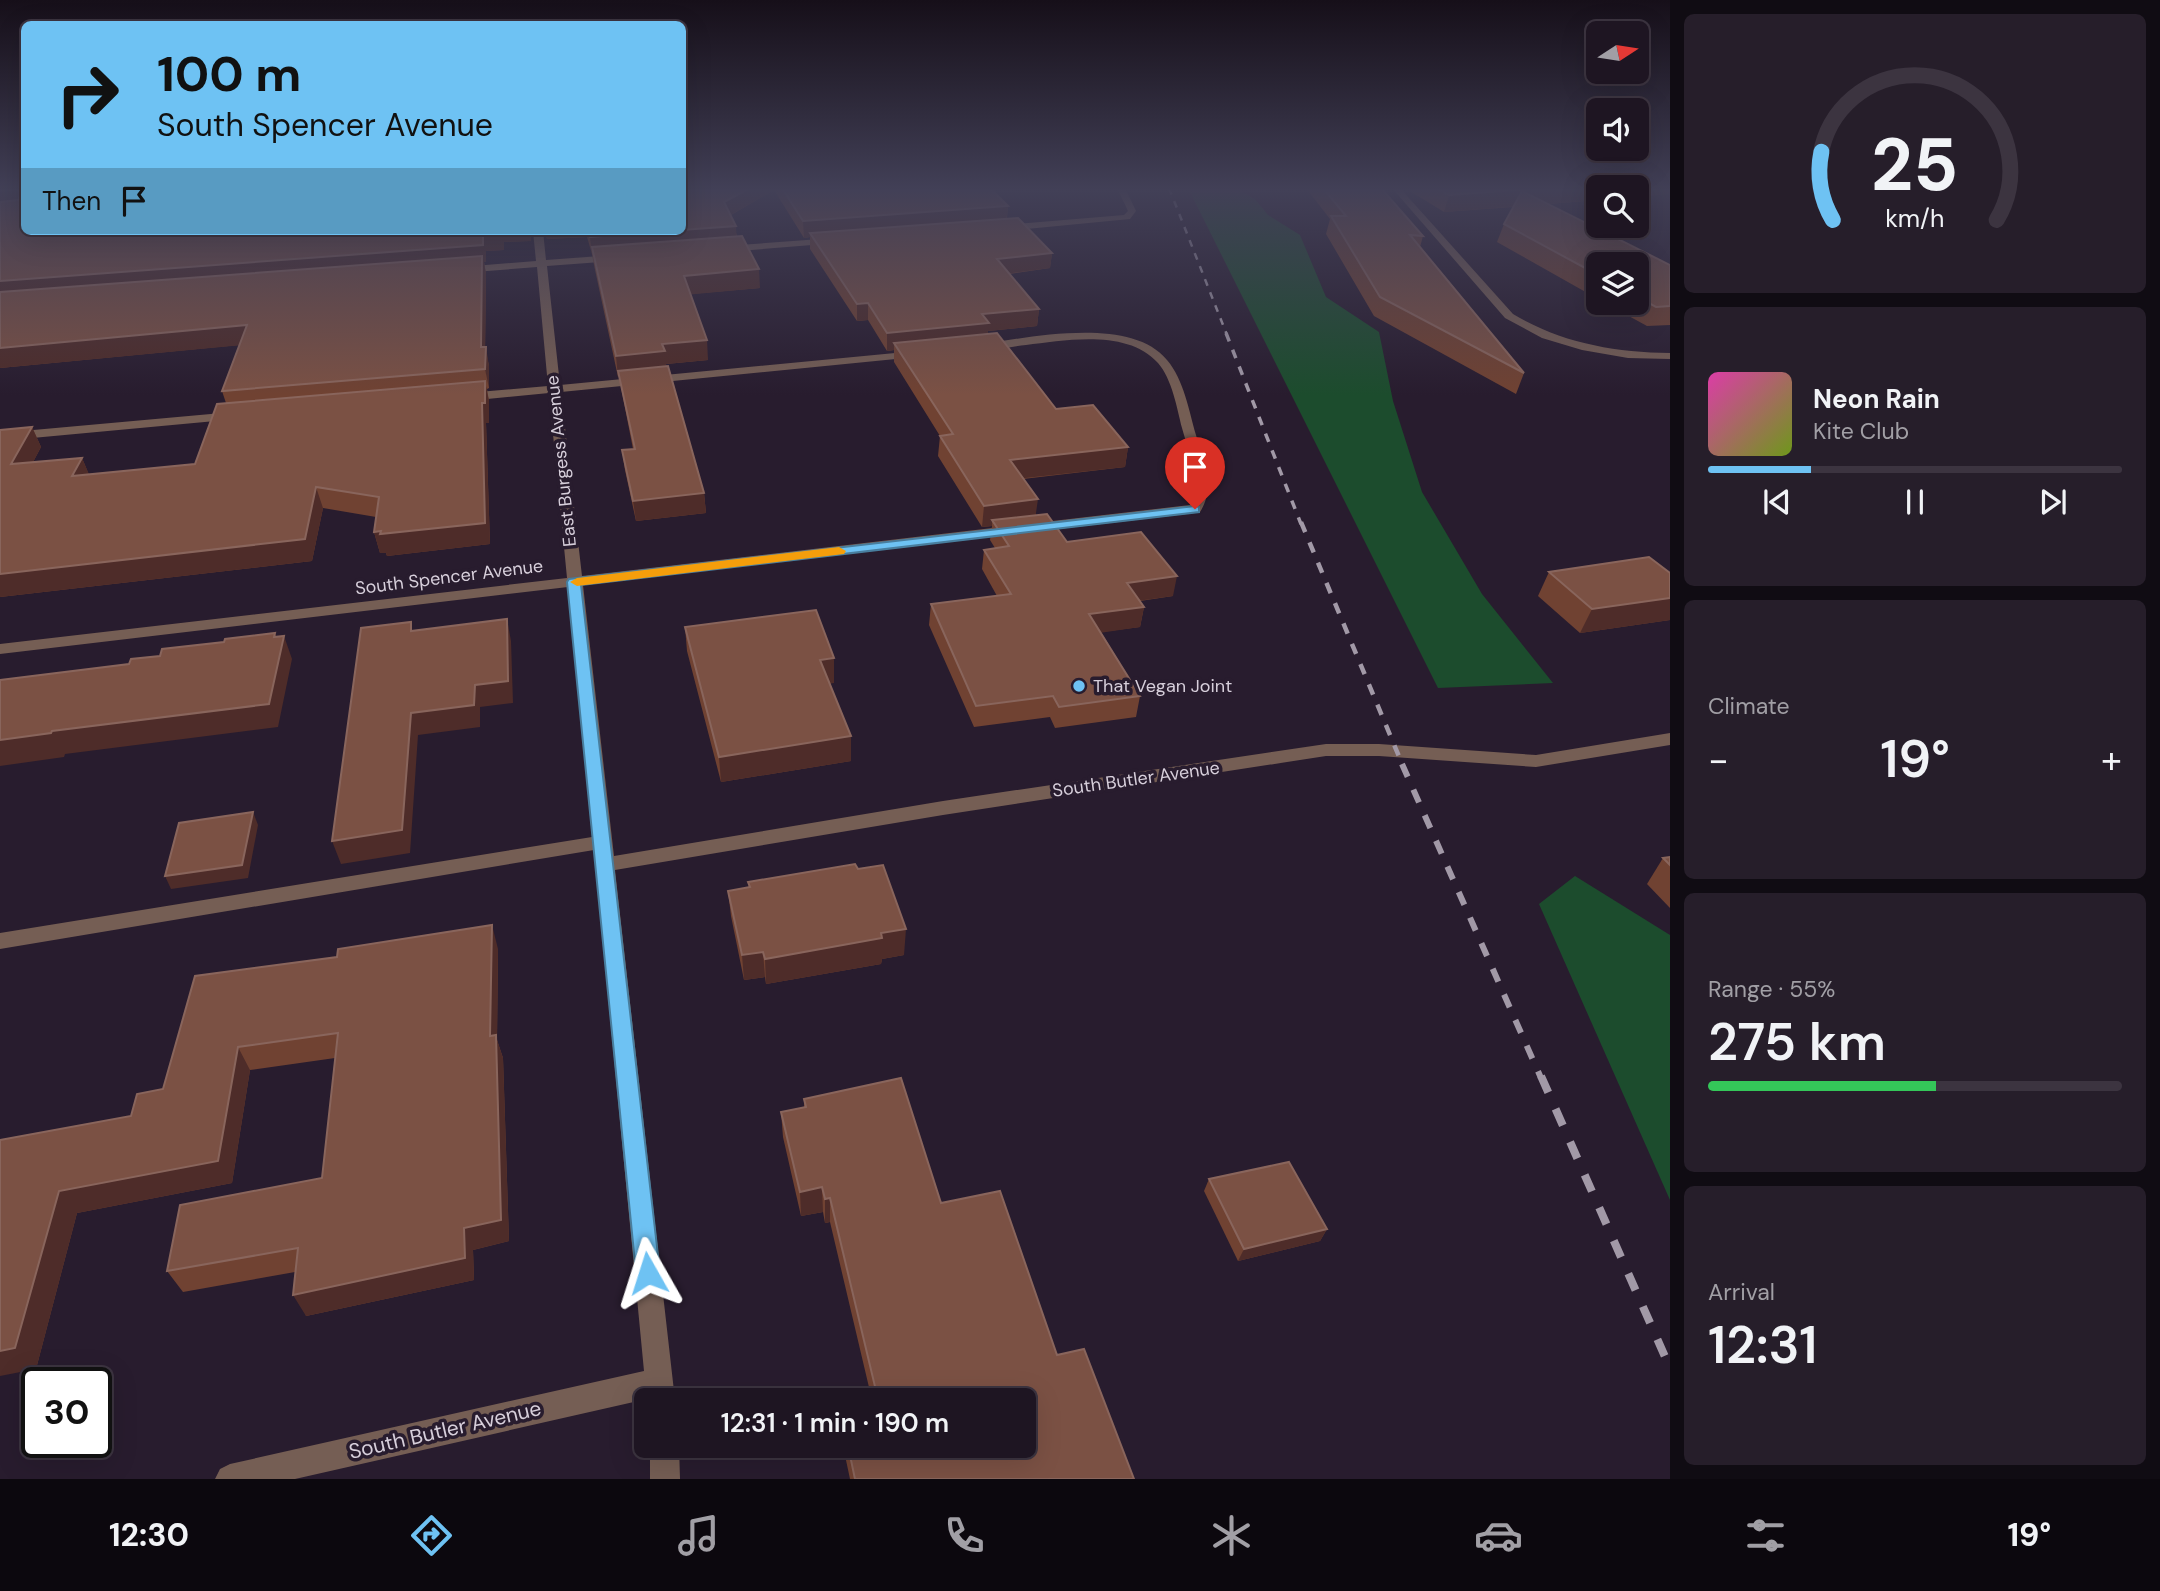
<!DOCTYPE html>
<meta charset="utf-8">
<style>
body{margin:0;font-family:"DM Sans",sans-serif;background:#261e2a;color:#f1f3f6;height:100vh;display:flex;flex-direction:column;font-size:26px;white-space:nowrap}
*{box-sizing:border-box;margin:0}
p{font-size:23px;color:#a19fa5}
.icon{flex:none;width:38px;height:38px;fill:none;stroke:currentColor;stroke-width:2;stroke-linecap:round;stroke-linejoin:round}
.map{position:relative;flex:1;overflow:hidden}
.details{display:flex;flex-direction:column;gap:14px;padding:14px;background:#100c13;width:490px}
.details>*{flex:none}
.banner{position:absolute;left:21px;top:21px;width:665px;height:214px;border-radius:10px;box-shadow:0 7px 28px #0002,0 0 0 2px #3c3440;background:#6ec2f3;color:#111;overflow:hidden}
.needle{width:46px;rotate:78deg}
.buttons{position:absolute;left:1586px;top:21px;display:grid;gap:14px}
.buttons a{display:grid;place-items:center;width:63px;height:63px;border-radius:10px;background:#1e1522;box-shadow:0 7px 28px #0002,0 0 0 2px #3c3440;font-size:35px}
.speed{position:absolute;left:21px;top:1367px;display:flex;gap:14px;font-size:35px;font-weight:700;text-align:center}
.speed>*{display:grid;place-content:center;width:91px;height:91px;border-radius:50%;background:#1e1522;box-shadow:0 7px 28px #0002,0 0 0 2px #3c3440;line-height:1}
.speed .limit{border:4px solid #111;border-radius:10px;background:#fff;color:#111}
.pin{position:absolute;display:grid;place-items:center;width:60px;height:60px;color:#fff;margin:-72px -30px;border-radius:50% 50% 50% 0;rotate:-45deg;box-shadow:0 0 7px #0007}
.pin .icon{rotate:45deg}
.me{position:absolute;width:77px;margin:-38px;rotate:354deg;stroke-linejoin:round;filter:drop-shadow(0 0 5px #0008)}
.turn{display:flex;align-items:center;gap:24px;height:147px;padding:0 21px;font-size:32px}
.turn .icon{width:91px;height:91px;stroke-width:2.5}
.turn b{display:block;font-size:49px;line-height:60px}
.then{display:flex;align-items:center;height:66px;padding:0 21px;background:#0003;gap:14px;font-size:26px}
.big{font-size:52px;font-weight:600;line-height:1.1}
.details .card{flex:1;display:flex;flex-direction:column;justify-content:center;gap:10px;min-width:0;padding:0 24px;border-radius:10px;background:#261e2a}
.details .dial{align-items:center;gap:0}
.dial svg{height:182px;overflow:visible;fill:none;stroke:#3c3440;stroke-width:7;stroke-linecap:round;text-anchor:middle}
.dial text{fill:#f1f3f6;stroke:none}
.song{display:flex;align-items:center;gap:21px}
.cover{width:84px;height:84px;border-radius:10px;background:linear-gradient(135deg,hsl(320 70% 55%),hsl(80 70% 35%))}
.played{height:7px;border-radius:4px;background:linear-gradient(90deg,#6ec2f3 25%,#3c3440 25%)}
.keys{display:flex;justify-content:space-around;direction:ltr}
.heat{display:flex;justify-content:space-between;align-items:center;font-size:38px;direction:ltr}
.charge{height:10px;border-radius:5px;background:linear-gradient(90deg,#34c759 55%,#3c3440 0)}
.trip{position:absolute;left:634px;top:1388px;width:402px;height:70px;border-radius:10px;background:#1e1522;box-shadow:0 7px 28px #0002,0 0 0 2px #3c3440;font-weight:600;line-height:70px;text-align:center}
.tab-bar{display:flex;height:112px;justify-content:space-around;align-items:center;background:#0c080e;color:#a19fa5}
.tab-bar .icon{width:49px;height:49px}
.tab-bar .current{color:#6ec2f3}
.tab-bar b{font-size:32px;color:#f1f3f6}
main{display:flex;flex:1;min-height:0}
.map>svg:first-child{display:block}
.green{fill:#1c4c2d}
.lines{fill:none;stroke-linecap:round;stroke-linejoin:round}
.minor{fill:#755e54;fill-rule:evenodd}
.rail-far4{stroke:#a299a7;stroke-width:2.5;stroke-dasharray:7 7;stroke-linecap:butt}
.rail-far3{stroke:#a299a7;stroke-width:3.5;stroke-dasharray:9 9;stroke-linecap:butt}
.rail-far2{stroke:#a299a7;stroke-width:4.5;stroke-dasharray:11 11;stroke-linecap:butt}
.rail-far1{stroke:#a299a7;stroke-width:6;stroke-dasharray:14 14;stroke-linecap:butt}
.rail{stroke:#a299a7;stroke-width:8;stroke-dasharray:18 18;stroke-linecap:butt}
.wall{fill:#704232}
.shaded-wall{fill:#4e2c29}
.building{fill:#7b5144;stroke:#89655c;stroke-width:2}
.route{fill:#6ec2f3;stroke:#487e9e;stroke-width:2}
.slow{fill:#f59e0b}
.poi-dot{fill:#6ec2f3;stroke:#281c2e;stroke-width:2.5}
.labels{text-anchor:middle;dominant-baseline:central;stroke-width:7;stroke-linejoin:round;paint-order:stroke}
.street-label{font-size:18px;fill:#d7cfdb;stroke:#281c2e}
.poi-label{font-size:18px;fill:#d7cfdb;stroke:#281c2e;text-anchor:start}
.near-street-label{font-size:21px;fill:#d7cfdb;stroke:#281c2e}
</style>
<main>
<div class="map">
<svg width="1670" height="1479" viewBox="0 0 1670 1479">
<rect width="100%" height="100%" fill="#281c2e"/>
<g class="green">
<polygon points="1188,188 1235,188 1255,199 1268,215 1300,235 1326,297 1379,332 1393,401 1422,492 1482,594 1553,683 1438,688"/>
<polygon points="1575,876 1670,935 1670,1200 1539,904"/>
</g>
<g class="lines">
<g class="minor">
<polygon points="1117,188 1125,188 1136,211 1130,219 1005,231 1000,228 1005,225 1124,215 1128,211"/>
<path d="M1392 188H1400L1513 314C1562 343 1613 352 1670 353V359L1628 358 1582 350 1542 338 1505 318Z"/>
<path d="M533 231H543L546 260 614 255 619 258 614 261 547 266 560 385 916 351 922 354 916 357 561 392 582 576 1190 505C1203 483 1188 451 1182 428 1177 408 1172 379 1158 363 1128 329 1066 340 1026 345 1011 346 993 352 978 349L976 347 982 344C1032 337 1131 316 1167 360 1184 380 1189 411 1196 435 1203 461 1216 487 1200 512L1195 513 583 585 614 856 943 801 1326 744H1379L1536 755 1670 733V745L1536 767 1379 756H1326L943 815 615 870 675 1400 647 1399 295 1479H215L220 1469 230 1464 644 1371 594 850 0 949V933L592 837 568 587 0 654V644L567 578 549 393 467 401 461 397 467 393 548 386 537 267 461 273 456 270 461 267 536 261Z"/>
<polygon points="834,238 837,239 837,243 726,252 721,249 726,246"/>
<polygon points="233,412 239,416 237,419 0,441 0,433"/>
<polygon points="650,1446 679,1446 680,1479 650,1479"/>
</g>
<polyline class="rail-far4" points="1169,188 1227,335"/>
<polyline class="rail-far3" points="1226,333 1301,524"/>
<polyline class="rail-far2" points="1301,522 1403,766"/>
<polyline class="rail-far1" points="1402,764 1541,1078"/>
<polyline class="rail" points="1541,1076 1670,1368"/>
</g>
<g class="wall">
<polygon points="0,188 24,188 24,231 531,231 531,241 504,242 504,250 486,251 486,262 484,262 486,274 485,347 489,366 489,388 487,389 489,401 489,423 486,423 490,544 387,556 386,553 380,553 374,532 376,517 323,508 312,561 0,597 0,430 32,427 41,447 33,462 82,458 89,475 195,464 226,403 222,391 239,345 0,368"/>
<polygon points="682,188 990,188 1008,206 1007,218 1052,253 1050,268 1009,274 1039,309 1037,326 988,331 988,334 1056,409 1128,447 1125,467 1023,479 1036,515 1067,542 1173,596 1140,601 1144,607 1140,627 1101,632 1140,696 1136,717 1055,728 1050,717 974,727 929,625 931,604 997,596 982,569 984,550 995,548 990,540 992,526 982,527 938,456 940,436 894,362 894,350 887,351 868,320 857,321 810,249 810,237 804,238 774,190 731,215 737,236 760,288 690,294 708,360 666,364 704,493 706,513 636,521 625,470 622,450 633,449 619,377 618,377 594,265 592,254 587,237 547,239 545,231 682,231"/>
<polygon points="1306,188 1381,188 1423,236 1420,247 1524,373 1516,394 1374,316 1326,234 1330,219"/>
<polygon points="1405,188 1598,188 1598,200 1548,204 1670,265 1670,325 1647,326 1605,303 1636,303 1636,264 1598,264 1598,299 1497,242 1504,224 1513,207 1444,212"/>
<polygon points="1549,572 1670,573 1670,620 1580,633 1538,596"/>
<polygon points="685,627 834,658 834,683 830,683 851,761 721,782 687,651"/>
<polygon points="1670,857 1670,908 1647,884 1663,858"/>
<polygon points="748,882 904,955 882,959 881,964 766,984 765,977 744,980 731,916 728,891 749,888"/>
<polygon points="498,949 497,1040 503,1058 509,1241 473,1250 474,1280 306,1316 295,1272 183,1292 167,1271 322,1178 335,1058 250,1070 232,1183 77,1213 36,1369 0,1140 131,1116 163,1089 195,976"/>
<polygon points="804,1099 941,1203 1057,1355 1134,1479 850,1479 843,1446 1024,1446 1024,1400 872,1400 830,1222 825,1223 823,1212 801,1216 783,1137 781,1112 804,1107"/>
<polygon points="1209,1179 1327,1229 1320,1241 1238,1261 1204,1191"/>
</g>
<g class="shaded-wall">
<polygon points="750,188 774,188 774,190 725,218 724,202"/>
<polygon points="1542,188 1598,188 1598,200 1444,212 1449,195"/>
<polygon points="1636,188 1670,188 1670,194 1636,197"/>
<polygon points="17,189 24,205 0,207 0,191"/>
<polygon points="1008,206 1006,222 810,233 810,237 804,238 803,221"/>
<polygon points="736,226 737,243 592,247 592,254 590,237 682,231 682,230"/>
<polygon points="501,231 531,231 531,241 504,242 504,250 486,251 486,262 484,262 486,274 485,366 481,347 0,299 0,281 483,234"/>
<polygon points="545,231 586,231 587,237 547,239"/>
<polygon points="1052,253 1050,268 996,275 997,259"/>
<polygon points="759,269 760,288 685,295 684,276"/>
<polygon points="868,303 868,320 857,321 857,304"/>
<polygon points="1039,309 1037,326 988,331 987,341 894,343 894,350 887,351 887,333 982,314"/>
<polygon points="247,325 253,344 0,368 0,348"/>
<polygon points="707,340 708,360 666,364 666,372 618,371 619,377 618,377 616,356 662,344"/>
<polygon points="486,347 489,366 489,388 485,369"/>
<polygon points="485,381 489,401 489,423 486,423 490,544 387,556 386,553 380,553 374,532 482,403"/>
<polygon points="32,427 41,447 21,485 11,464"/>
<polygon points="1128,447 1125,467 1008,480 1010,460"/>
<polygon points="82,458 91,479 72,476"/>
<polygon points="316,487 323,508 312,561 0,597 0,574"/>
<polygon points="704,493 706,513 636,521 633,501"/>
<polygon points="1038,499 1035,520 992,520 992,526 982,527 984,506"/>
<polygon points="1177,576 1173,596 1123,603 1127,583"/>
<polygon points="1670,598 1670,620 1580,633 1592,609"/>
<polygon points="1144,607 1140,627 1086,635 1089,614"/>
<polygon points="507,619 511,641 513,703 480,707 480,727 418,735 410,853 341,864 332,841 411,713 475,685"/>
<polygon points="275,633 281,648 284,636 292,659 278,727 65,754 64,757 0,766 0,740 52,731 274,637"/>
<polygon points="834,658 834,683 821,685 820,660"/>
<polygon points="851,736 851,761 721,782 719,757"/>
<polygon points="253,812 258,825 248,878 171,889 165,876"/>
<polygon points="492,925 498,949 497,1040 503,1058 509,1241 473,1250 474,1280 306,1316 293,1295 464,1228 490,1036"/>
<polygon points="906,929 904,955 882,959 881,964 766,984 765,959 881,933"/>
<polygon points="763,952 765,977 744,980 742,955"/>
<polygon points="238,1047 250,1070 232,1183 77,1213 36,1369 0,1376 0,1351 59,1191"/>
<polygon points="822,1187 823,1212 801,1216 800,1192"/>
<polygon points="830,1198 830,1222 825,1223 825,1199"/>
<polygon points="1327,1229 1320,1241 1238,1261 1244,1249"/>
</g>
<g class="building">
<polygon points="0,188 24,188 24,231 501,231 501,233 483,234 483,245 0,281 0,202 19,200 20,192 17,189 0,191"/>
<polygon points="682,188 750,188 724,202 736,226 682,230"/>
<polygon points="782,188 990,188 1008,206 803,221"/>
<polygon points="1323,188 1381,188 1423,236 1410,235 1524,373 1380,297 1331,216 1346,216"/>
<polygon points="1437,188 1542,188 1449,195"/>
<polygon points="1522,191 1670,265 1670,306 1656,307 1636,296 1636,264 1598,264 1598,275 1504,224"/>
<polygon points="1018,218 1052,253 997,259 1039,309 982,314 989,323 887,333 868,303 857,304 810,233"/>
<polygon points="588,231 670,231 590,237"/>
<polygon points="742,236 759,269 684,276 707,340 662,344 665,351 616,356 592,247"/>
<polygon points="482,256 481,347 486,347 485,369 222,391 247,325 0,348 0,292"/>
<polygon points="997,333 1056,409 1093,405 1128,447 1010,460 1038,499 984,506 940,436 953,434 894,343"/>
<polygon points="668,366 704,493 633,501 622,450 635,449 618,371"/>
<polygon points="485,381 485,403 482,403 485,523 380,534 381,531 374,532 379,497 316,487 305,539 0,574 0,430 32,427 11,464 82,458 72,476 195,464 217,404"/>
<polygon points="1047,514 1067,542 1141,532 1177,576 1127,583 1144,607 1089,614 1140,696 1059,707 1053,696 976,706 931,604 1011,594 984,550 1009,546 992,520"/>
<polygon points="1649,557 1670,573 1670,598 1592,609 1549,572"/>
<polygon points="816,610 834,658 820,660 851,736 719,757 685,627"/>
<polygon points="507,619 508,681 475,685 474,705 411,713 402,830 332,841 361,628 411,622 411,631"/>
<polygon points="275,633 274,637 284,636 269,704 52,731 51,733 0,740 0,680 129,664 131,659 160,656 162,649 224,642 225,639"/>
<polygon points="253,812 242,865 165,876 179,823"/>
<polygon points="1670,857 1670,865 1663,858"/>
<polygon points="855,864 858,869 883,865 906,929 881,933 882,938 765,959 763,952 742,955 728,891 750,887 748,882"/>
<polygon points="492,925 490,1036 496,1035 501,1220 464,1228 465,1258 293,1295 298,1248 167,1271 180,1205 322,1178 338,1033 238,1047 218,1161 59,1191 15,1348 0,1351 0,1140 131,1116 137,1094 163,1089 195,976 337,957 338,949"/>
<polygon points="901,1078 941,1203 1000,1191 1057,1355 1084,1349 1134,1479 855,1479 848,1446 1024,1446 1024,1400 875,1400 878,1399 830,1198 825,1199 822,1187 800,1192 781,1112 806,1107 804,1099"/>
<polygon points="1289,1162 1327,1229 1244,1249 1209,1179"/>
</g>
<linearGradient id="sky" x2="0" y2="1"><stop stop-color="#160f19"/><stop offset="0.48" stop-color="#424057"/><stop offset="1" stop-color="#424057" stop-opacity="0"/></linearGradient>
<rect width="1670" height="395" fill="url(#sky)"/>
<polygon class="route" points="1195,506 1199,507 1199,512 581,585 660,1273 656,1281 648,1285 639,1281 636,1273 567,582 569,579"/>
<polygon class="slow" points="839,547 846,551 844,554 577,586 570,582 577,578"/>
<circle class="poi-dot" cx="1079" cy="686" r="7"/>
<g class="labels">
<g class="street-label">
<text transform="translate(561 461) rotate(-96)">East Burgess Avenue</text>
<text transform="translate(449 577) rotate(-7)">South Spencer Avenue</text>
<text transform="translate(1136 779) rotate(-8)">South Butler Avenue</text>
</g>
<g class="poi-label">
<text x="1093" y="686">That Vegan Joint</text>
</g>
<g class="near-street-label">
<text transform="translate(445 1430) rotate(-13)">South Butler Avenue</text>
</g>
</g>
</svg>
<div class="buttons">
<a><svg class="needle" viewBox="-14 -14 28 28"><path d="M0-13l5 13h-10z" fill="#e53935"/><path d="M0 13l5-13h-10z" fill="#a19fa5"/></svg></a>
<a><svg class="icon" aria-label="sound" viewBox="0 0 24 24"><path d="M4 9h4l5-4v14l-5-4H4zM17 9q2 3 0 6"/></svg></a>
<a><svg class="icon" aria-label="search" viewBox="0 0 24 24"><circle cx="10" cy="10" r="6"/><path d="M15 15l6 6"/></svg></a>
<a><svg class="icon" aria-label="layers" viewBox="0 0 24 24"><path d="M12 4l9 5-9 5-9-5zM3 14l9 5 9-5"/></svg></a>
</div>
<div class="speed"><div class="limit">30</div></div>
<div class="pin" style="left:1195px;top:509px;background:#d93025"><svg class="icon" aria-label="arrive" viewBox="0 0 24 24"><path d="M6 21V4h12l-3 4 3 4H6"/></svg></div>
<svg class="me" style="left:648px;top:1273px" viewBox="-20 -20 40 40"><path d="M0-17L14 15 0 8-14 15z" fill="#6ec2f3" stroke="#fff" stroke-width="4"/></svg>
<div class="trip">12:31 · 1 min · 190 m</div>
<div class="banner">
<div class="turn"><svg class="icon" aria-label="right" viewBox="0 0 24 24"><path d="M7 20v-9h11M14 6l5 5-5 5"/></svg><div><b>100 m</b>South Spencer Avenue</div></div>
<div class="then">Then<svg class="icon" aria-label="arrive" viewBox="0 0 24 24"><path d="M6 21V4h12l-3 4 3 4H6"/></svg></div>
</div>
</div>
<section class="details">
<div class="card dial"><svg viewBox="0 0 100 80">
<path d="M14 69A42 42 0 1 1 86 69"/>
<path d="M14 69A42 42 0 0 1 9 39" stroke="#6ec2f3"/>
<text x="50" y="56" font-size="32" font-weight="700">25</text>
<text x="50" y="72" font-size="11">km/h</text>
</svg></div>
<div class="card">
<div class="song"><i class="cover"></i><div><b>Neon Rain</b><p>Kite Club</p></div></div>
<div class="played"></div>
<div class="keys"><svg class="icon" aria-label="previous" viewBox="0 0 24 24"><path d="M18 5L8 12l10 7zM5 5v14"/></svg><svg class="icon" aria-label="pause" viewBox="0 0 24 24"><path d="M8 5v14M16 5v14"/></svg><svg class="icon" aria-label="next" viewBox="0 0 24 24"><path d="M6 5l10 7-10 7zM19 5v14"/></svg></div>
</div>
<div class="card"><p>Climate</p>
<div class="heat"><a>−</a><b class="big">19°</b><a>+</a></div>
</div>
<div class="card"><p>Range · 55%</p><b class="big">275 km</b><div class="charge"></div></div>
<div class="card"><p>Arrival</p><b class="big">12:31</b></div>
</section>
</main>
<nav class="tab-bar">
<b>12:30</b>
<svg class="icon current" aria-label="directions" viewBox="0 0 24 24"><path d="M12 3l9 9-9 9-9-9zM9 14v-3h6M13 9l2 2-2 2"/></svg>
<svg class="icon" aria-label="music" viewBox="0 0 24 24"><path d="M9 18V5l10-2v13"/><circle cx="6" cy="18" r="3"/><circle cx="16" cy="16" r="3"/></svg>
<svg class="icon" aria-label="phone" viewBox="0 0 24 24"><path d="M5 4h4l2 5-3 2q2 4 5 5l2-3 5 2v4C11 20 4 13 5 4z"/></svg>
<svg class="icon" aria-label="climate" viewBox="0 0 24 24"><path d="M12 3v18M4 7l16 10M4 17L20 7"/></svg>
<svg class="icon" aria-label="car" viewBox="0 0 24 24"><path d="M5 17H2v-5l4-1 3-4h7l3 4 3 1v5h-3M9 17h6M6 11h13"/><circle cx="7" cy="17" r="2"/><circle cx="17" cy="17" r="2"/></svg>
<svg class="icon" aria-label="filters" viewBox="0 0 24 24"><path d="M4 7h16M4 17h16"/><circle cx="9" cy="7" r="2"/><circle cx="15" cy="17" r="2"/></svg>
<b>19°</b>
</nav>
